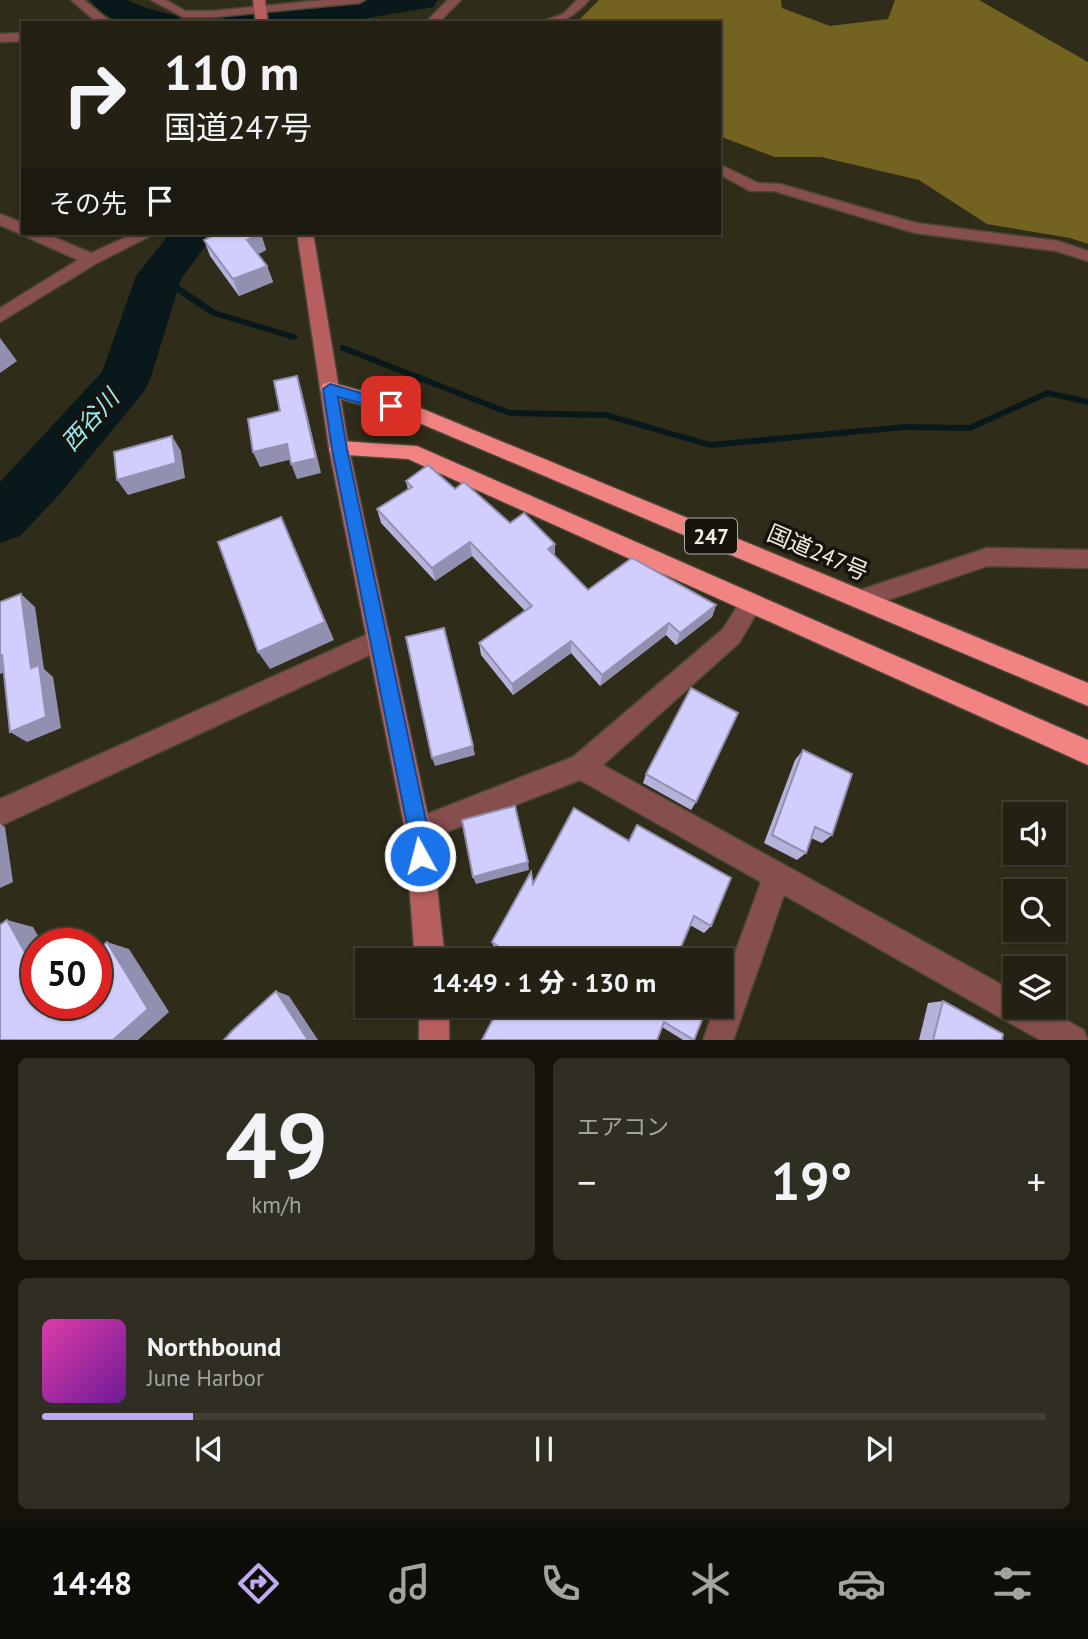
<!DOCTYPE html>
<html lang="ja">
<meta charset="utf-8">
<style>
body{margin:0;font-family:"PT Sans","Noto Sans JP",sans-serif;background:#302e22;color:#f1f3f6;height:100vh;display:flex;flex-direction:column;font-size:26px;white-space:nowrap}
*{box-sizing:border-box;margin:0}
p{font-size:23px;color:#a3a3a0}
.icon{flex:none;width:38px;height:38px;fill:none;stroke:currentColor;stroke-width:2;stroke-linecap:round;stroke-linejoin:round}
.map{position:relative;height:1040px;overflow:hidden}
.panel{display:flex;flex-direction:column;gap:18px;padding:18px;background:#14120b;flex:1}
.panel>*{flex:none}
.guide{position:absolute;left:21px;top:21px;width:700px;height:214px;border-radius:0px;box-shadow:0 2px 5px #0004,0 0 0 2px #413e34;background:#242114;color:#f1f3f6;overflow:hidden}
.tools{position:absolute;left:1003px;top:802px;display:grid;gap:14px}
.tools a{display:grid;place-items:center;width:63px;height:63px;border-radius:0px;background:#242114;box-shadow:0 2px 5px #0004,0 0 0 2px #413e34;font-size:35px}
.speed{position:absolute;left:21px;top:928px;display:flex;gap:14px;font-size:35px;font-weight:700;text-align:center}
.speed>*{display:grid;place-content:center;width:91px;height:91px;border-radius:50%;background:#242114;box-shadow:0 2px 5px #0004,0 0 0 2px #413e34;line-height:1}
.speed .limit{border:10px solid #d22;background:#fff;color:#111}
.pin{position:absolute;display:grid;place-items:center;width:60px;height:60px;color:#fff;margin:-30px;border-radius:14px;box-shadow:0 4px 10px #0006}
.me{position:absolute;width:77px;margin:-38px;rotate:353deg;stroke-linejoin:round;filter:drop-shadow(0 0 5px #0008)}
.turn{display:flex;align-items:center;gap:24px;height:147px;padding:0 28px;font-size:32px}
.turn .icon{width:91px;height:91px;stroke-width:2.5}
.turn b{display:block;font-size:49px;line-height:60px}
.then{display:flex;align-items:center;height:66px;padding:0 28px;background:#0003;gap:14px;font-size:26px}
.big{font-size:52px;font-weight:800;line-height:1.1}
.panel .tile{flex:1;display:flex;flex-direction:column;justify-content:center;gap:10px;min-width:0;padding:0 24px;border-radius:10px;background:#302e22}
.panel .dial{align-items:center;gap:0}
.dial b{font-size:91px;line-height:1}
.song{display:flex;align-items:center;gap:21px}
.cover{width:84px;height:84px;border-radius:10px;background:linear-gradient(135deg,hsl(320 70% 55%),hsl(280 70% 35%))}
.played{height:7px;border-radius:4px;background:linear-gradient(90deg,#bfa9f4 15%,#413e34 15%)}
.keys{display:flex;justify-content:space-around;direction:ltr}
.heat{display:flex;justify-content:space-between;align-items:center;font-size:38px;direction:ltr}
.panel .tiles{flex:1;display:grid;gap:18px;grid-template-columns:1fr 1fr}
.tile:last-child{grid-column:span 2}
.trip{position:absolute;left:355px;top:948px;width:378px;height:70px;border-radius:0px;background:#242114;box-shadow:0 2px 5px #0004,0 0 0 2px #413e34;font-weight:800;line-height:70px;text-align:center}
.tab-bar{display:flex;height:112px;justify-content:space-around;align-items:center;background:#0e0d08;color:#a3a3a0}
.tab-bar .icon{width:49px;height:49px}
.tab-bar .current{color:#bfa9f4}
.tab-bar b{font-size:32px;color:#f1f3f6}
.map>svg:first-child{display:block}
.forest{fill:#726321}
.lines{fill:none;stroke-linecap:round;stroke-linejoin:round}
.stream{fill:#09181a;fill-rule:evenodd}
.river{fill:#09181a;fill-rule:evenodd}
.street-casing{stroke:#4b4736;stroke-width:3}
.secondary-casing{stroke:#4b4736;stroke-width:3}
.highway-casing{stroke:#4b4736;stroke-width:3}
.street{fill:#864e4d;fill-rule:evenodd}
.secondary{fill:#b75f5f;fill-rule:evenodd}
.highway{fill:#f18383;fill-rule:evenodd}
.wall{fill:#b4b1da}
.shaded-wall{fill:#9290b1}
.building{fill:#d1cefd;stroke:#9290b1;stroke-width:2}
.route{fill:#1a73e8;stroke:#114b97;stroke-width:2}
.labels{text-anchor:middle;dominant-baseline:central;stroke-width:7;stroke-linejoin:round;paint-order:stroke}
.shield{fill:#16140c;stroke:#afaca2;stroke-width:2}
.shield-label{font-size:21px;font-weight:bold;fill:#f0ede2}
.street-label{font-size:23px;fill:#f0ede2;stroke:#16140c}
.water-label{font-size:24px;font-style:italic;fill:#97ebf7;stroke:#16140c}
</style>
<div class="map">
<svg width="1088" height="1041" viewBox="0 0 1088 1041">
<rect width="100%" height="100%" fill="#302c1a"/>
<polygon class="forest" points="599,0 781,0 782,8 830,26 888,19 895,0 979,0 1088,62 1088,244 1070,238 987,224 919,180 821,157 775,157 719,136 719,23 576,23"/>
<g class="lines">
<g class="stream">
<polygon points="156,274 162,274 217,311 297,335 298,337 294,340 211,315 156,278"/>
<polygon points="343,345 510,410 606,412 710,442 905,424 969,425 1047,390 1088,399 1088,405 1048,396 970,431 905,430 710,448 606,418 509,416 340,350 340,346"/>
</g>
<g class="river">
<path d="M90 0H127L146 8 177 16 182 23C151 23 111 30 90 0Z"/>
<polygon points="367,0 438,0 433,7 337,23 221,23 226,16 237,13"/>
<polygon points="170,233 215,233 181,279 150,380 143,393 58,496 20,536 0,543 0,482 102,372 136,276"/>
</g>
<g class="street-casing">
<g id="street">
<polygon points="71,0 84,0 112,23 98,23"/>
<polygon points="151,0 166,0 185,11 213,11 323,0 365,0 359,3 213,17 183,17"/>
<polygon points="448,0 461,0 438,23 425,23"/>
<path d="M577 0H589C573 18 562 23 538 23L563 14Z"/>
<polygon points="23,33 23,41 0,42 0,34"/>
<polygon points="719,164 758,183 780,184 916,223 1058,241 1088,251 1088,261 1056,251 915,233 774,191 750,191 719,174"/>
<polygon points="0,214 23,223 23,233 44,233 91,253 135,233 156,233 97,263 0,322 0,308 78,260 0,225"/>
<polygon points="987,548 1088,550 1088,568 987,566 862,609 854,606 851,599 854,592"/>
<polygon points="751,594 759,597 762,604 739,643 603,765 1015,992 1015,1006 1040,1006 1084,1030 1088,1041 1042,1041 784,895 733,1041 703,1041 715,1006 721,1006 721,991 761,882 580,780 418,843 409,839 405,830 409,821 573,757 723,629 743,597"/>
<polygon points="379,629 387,633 391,640 387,647 0,826 0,799"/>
</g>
</g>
<g class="secondary-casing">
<g id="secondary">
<polygon points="253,0 265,0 268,23 256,23"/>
<polygon points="297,233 313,233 349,449 431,830 445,961 415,961 405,830 329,449"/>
<rect x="419" y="1006" width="30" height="35"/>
</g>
</g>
<g class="highway-casing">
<g id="highway">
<polygon points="330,382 418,407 1088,683 1088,706 405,417 323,394 321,389 323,384"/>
<polygon points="339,441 417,446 1088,740 1088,765 408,459 332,454 329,449 332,444"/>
</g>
</g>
<use href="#street" class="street"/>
<use href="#secondary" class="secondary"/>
<use href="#highway" class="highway"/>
</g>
<g class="wall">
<polygon points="213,233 261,234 266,250 258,254 267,266 273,282 239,296 210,256 204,240 214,235"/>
<polygon points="406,481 455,489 510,523 555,556 588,590 716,605 712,617 676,645 666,635 600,686 571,653 513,695 481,655 479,643 525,611 472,556 435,581 381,523 377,509 408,490"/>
<polygon points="803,750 832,835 822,843 811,838 806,853 797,860 764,843 795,760"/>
<polygon points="646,774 696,802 691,810 643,783"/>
<polygon points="574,808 711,926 704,933 690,925 675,961 513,961 494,948 492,942 533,884"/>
<polygon points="943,1001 1002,1040 919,1040 928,1003"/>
<polygon points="500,1006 700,1006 694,1040 683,1040 662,1027"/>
</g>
<g class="shaded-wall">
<polygon points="261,234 266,250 253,257 247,240"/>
<polygon points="267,266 273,282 239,296 233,279"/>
<polygon points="0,338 17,361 0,373"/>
<polygon points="297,376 302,392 321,473 297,479 291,464"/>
<polygon points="172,436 181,451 185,478 128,495 117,480"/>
<polygon points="287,444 293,459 260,467 253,452"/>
<polygon points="281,517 334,640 270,669 258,652"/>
<polygon points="470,542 472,556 435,581 432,568"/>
<polygon points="555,544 555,557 548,549"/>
<polygon points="21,594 35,607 44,669 53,677 61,728 27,742 10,732 31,668"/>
<polygon points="716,605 712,617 676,645 680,633"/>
<polygon points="669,623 666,635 600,686 602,675"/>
<polygon points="571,641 571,653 513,695 512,684"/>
<polygon points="2,655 17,667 0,674 0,656"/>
<polygon points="473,746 475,755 435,766 432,758"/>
<polygon points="0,824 5,827 13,882 0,888"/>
<polygon points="528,862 529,870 476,884 473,877"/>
<polygon points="7,920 33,927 42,943 37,943 37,974"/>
<polygon points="107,942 129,949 169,1012 138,1040 113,1040"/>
<polygon points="276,991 289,996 318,1040 308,1040"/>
</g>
<g class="building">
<polygon points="217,233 260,233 261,234 247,240 267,266 233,279 204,240"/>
<polygon points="297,376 316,458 291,464 287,444 253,452 248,419 280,411 274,381"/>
<polygon points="172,436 176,463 117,480 114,452"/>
<polygon points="428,465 455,489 464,482 510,523 524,513 555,544 548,549 588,590 632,558 716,605 680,633 669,623 602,675 571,641 512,684 479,643 532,606 470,542 432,568 377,509 412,487 406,481"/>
<polygon points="281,517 325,622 258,652 218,542"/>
<polygon points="21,594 31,668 39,665 46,717 10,732 2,655 0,656 0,602"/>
<polygon points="444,628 473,746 432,758 406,637"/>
<polygon points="691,688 738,713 696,802 646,774"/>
<polygon points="803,750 852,774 832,835 815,827 806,853 772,835"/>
<polygon points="515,806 528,862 473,877 462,820"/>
<polygon points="574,808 629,841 637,825 731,878 711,926 694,916 675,961 520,961 492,942 531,872 533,884"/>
<polygon points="7,920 37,974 37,1003 96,1003 96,952 107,942 148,1009 113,1040 0,1040 0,925"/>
<polygon points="276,991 308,1040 224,1040 232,1031"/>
<polygon points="943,1001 1003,1034 1002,1040 933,1040"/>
<polygon points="500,1006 700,1006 706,1010 694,1040 664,1022 657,1040 482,1040"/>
</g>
<polygon class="route" points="330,384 396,403 398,406 391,412 338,397 347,449 428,830 430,856 427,863 420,866 413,863 408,830 332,449 323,389"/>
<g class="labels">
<rect class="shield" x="685" y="518.5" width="52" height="35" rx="5"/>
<g class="shield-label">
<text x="711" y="536">247</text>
</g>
<g class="street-label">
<text transform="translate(818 552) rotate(23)">国道247号</text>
</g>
<g class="water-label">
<text transform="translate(90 420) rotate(-48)">西谷川</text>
</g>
</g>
</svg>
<div class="tools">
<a><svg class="icon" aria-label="sound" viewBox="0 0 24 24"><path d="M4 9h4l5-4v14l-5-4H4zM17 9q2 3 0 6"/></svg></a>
<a><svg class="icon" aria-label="search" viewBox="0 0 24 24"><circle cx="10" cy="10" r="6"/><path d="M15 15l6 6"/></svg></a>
<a><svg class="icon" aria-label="layers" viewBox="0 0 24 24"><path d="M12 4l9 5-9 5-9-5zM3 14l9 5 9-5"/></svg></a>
</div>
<div class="speed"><div class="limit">50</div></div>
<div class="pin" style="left:391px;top:406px;background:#d93025"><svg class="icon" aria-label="arrive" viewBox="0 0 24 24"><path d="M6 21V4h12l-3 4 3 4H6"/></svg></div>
<svg class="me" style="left:420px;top:856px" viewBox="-20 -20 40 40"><circle r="17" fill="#1a73e8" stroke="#fff" stroke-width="3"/><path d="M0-11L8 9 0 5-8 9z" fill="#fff"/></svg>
<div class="trip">14:49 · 1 分 · 130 m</div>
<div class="guide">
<div class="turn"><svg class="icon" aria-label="right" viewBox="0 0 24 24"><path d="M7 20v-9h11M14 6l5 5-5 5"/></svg><div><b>110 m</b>国道247号</div></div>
<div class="then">その先<svg class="icon" aria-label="arrive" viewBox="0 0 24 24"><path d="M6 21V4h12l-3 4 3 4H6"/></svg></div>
</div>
</div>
<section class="panel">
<div class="tiles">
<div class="tile dial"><b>49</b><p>km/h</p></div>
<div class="tile"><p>エアコン</p>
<div class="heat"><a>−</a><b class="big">19°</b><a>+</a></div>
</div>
<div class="tile">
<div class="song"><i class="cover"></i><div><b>Northbound</b><p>June Harbor</p></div></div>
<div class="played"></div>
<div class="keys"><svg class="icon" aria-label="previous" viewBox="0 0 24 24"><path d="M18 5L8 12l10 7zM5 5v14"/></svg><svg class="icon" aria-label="pause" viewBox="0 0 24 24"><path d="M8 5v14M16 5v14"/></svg><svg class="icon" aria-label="next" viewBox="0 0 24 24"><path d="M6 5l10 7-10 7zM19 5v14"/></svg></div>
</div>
</div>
</section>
<nav class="tab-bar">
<b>14:48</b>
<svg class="icon current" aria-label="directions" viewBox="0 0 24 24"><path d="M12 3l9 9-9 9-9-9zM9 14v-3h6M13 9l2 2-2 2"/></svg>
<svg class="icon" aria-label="music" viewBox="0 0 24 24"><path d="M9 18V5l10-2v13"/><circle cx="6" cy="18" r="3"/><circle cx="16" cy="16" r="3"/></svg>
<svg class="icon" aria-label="phone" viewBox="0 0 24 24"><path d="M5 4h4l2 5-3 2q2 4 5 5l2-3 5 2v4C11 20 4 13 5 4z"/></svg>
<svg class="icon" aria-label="climate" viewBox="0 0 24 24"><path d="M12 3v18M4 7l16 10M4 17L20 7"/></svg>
<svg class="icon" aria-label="car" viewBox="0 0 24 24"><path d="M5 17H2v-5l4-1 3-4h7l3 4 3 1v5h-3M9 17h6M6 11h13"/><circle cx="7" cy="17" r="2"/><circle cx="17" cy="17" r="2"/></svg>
<svg class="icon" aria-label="filters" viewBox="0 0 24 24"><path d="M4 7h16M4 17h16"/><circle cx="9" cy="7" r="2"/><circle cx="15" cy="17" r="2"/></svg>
</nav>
